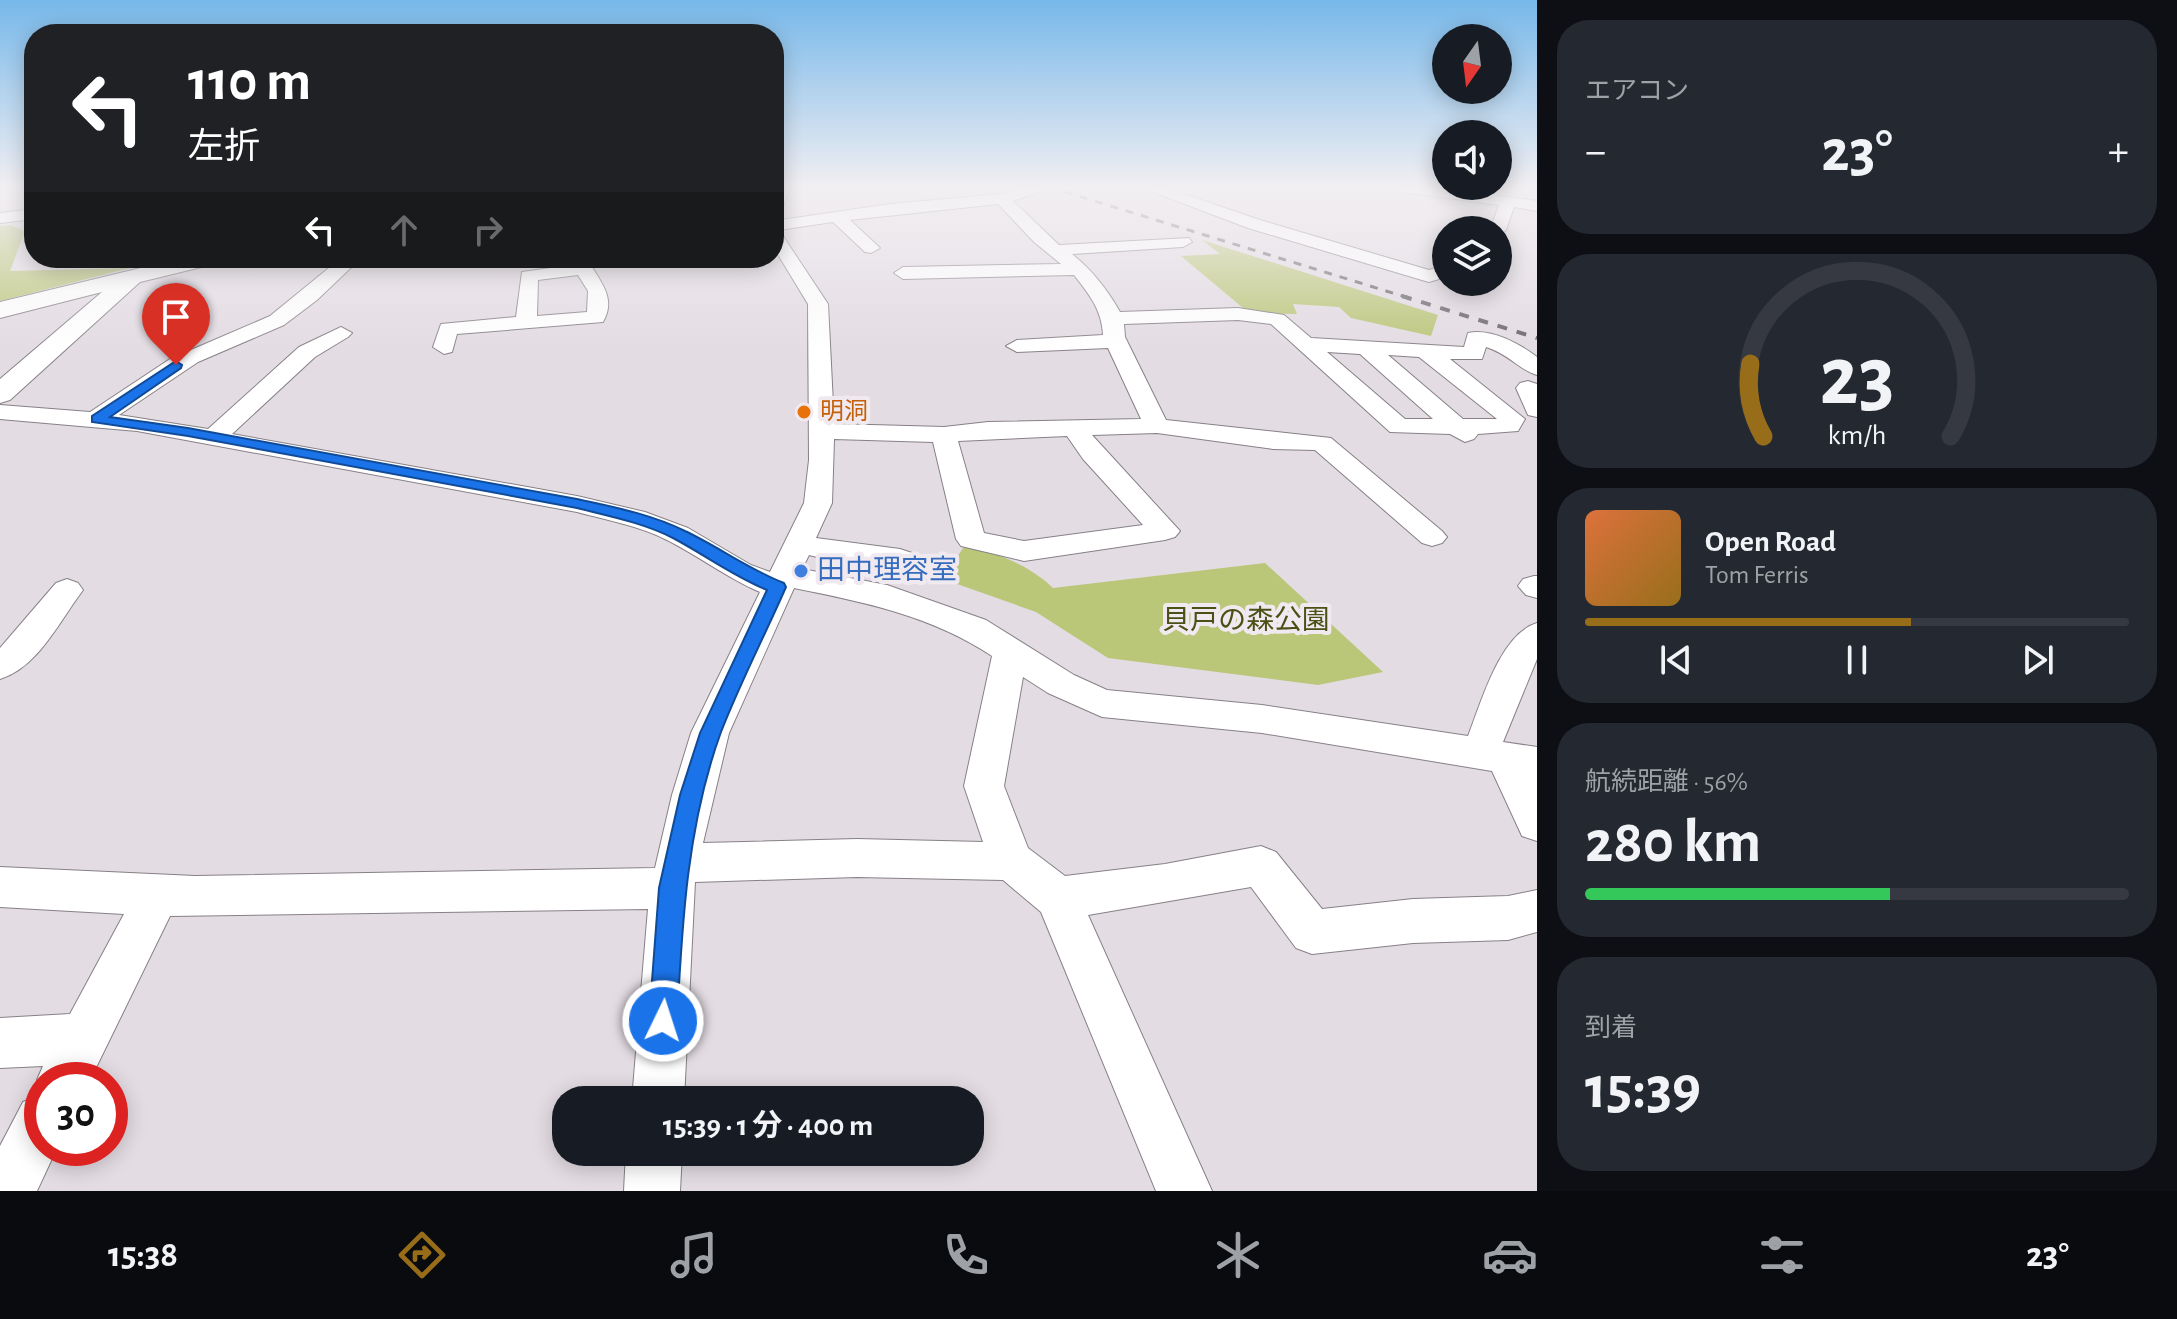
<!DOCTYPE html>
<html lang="ja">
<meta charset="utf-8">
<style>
body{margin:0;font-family:"Alegreya Sans","Noto Sans JP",sans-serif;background:#242831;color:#f1f3f6;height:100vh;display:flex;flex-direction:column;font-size:30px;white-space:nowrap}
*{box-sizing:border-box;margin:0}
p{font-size:26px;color:#9ea1a6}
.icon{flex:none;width:44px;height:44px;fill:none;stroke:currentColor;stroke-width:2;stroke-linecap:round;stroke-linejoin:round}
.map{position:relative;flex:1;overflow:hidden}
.side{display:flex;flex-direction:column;gap:20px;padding:20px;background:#0d0f14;width:640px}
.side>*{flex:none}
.banner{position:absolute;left:24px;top:24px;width:760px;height:244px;border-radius:32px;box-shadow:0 4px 20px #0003;background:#202124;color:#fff;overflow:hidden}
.needle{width:52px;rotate:194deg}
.fabs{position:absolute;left:1432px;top:24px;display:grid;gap:16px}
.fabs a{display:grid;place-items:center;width:80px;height:80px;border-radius:50%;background:#171b24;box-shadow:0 4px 20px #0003;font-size:40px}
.speed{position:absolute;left:24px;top:1062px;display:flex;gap:16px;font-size:40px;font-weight:700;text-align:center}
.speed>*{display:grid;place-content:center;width:104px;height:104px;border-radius:50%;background:#171b24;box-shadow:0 4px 20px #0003;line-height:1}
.speed .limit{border:12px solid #d22;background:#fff;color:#111}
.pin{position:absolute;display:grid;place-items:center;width:68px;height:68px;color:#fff;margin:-82px -34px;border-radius:50% 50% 50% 0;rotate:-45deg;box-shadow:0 0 8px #0007}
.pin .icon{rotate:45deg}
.me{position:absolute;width:88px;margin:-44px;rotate:4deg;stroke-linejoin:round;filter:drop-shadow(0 0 6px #0008)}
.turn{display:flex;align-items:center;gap:28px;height:168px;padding:0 32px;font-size:36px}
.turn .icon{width:104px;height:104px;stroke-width:2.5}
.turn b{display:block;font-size:56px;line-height:68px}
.lanes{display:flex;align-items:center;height:76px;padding:0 32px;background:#0003;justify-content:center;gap:40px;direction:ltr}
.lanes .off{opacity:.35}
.big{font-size:60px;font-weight:700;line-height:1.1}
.side .tile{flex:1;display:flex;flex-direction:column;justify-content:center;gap:12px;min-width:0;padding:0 28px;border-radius:32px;background:#242831}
.side .dial{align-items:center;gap:0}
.dial svg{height:208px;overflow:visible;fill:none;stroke:#363941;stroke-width:7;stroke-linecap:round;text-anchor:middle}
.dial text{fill:#f1f3f6;stroke:none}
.song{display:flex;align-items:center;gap:24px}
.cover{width:96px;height:96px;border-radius:12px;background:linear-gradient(135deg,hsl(20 70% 55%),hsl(40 70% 35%))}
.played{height:8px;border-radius:4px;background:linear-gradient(90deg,#986d1a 60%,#363941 60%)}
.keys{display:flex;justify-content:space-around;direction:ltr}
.heat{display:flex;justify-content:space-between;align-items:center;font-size:44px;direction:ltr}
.charge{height:12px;border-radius:6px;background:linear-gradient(90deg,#34c759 56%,#363941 0)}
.trip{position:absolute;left:552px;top:1086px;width:432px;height:80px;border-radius:32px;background:#171b24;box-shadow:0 4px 20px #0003;font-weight:700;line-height:80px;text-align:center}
.dock{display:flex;height:128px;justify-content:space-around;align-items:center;background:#090b0e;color:#9ea1a6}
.dock .icon{width:56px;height:56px}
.dock .selected{color:#986d1a}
.dock b{font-size:36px;color:#f1f3f6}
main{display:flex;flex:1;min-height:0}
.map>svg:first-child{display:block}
.green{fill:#bac678}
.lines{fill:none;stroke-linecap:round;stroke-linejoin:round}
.minor-casing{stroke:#878187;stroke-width:2}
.major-casing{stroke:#878187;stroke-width:2}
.minor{fill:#fff;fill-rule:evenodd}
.major{fill:#fff;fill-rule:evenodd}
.rail-far1{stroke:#686468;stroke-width:3;stroke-dasharray:8 8;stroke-linecap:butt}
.rail{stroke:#686468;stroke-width:4;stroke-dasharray:10 10;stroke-linecap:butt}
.route{fill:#1a73e8;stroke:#114b97;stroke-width:2}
.food-dot{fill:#e8710a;stroke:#f0eaf0;stroke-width:3}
.shop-dot{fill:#3f7fe0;stroke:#f0eaf0;stroke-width:3}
.labels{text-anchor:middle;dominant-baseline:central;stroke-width:8;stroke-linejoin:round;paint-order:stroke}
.far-food-label{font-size:24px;fill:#c56008;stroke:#f0eaf0;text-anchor:start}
.shop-label{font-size:28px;fill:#366cbe;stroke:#f0eaf0;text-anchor:start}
.park-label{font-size:28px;fill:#4a5116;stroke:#f0eaf0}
</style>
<main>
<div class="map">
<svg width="1537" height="1191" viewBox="0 0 1537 1191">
<rect width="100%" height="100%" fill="#e3dce3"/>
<g class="green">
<polygon points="11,225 25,231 10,271 130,268 0,301 0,226"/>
<polygon points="1202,240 1438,315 1431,336 1351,318 1339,307 1293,304 1297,314 1249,313 1181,256 1220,254"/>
<path d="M965 545C998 554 1028 564 1053 588L1265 563 1383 672 1318 685 1108 658 1036 612 943 579Z"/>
</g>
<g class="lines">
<g class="minor-casing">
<g id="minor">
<polygon points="774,187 790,187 782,210 774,215"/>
<path d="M1028 187H1053L1013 201 1059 245 1189 238 1192 242 1183 247 1072 254C1092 270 1107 289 1120 312L1238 308 1284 315 1311 338 1464 347 1468 333C1491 328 1520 344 1537 357V375C1519 370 1509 354 1486 347L1482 359H1450L1525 419 1518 431 1478 434 1474 439 1465 442 1450 434 1390 432 1271 324 1238 320 1124 324 1125 337 1166 420 1331 438 1442 531 1447 537 1442 543 1432 546 1422 543 1315 450 1273 449 1157 433 1092 435 1180 531 1175 537 1165 540 1024 561 961 546 956 539 933 442 834 439 832 503 816 538 900 549 951 566 956 573 951 580 940 583 896 568 845 564 809 555 802 569 887 585 986 620 1074 675 1107 690 1262 705 1468 736C1481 703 1500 634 1537 623V659L1503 742 1537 747V841L1522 836 1492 771 1262 733 1102 717 1048 693 1023 677 1004 786 1028 848 1065 876 1165 864 1261 846 1276 852 1322 909 1413 899 1508 896 1537 890V932L1508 940 1413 943 1312 954 1296 948 1251 887 1088 915 1212 1191H1156L1041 912 1003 880 857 877 695 882 684 1100H632L648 909 170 916 90 1080H42V1092L37 1080 43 1066 0 1068V1018L70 1014 124 914 0 907V867L195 876 655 868 672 795 691 733 760 592C727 578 699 556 667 540 639 526 607 520 577 512L137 431 0 419V405L90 412 170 359 270 316 341 258H361L317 300 284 325 198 362 119 415 208 429 299 347 341 327 352 333 348 337 315 357 232 434 577 496 645 512 688 528 751 565 770 572 804 503 809 460 808 304 774 248V221L890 204 1001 194ZM998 204 1034 242 1061 264 903 267 894 273 903 279 1074 275C1089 294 1102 310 1103 335L1017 340 1006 346 1017 352 1108 348 1141 419 988 422 944 427 834 424 828 304 779 230 833 222 865 252 871 253 880 248 850 220ZM1327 352 1360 354 1433 419H1405ZM1388 355 1419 357 1497 419H1463ZM1067 436 1083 459 1143 525 1024 541 984 533 958 441ZM794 588C864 602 932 616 992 656L964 786 983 842 857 839 703 843 729 733Z"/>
<polygon points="1140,187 1163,187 1260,220 1429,270 1446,265 1446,277 1429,282 1422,280 1248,228"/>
<path d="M1395 187C1443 187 1490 195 1537 201V211L1514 207 1506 230 1498 235V230H1490L1499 205 1403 192Z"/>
<polygon points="34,209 34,219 0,223 0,213"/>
<path d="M569 258H587C597 279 618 296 603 322L457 334 452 352 444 354 433 347 441 324 516 317 522 272 572 265ZM578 275 588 291 587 312 537 316 538 280Z"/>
<polygon points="1528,381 1537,384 1537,417 1528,415 1516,388 1520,383"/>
<polygon points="1534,576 1537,576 1537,598 1526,595 1518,586 1523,579"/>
<path d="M67 579 78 583 83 590 78 597C57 626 36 668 0 679V648L56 583Z"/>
<polygon points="42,1094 42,1148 57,1148 37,1191 0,1191 0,1146 23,1102"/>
<polygon points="626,1152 682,1152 680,1191 624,1191"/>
</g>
</g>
<g class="major-casing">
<polygon id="major" points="182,258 221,258 218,263 140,282 10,400 0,403 0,379 102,292 0,318 0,302"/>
</g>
<use href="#minor" class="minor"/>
<use href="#major" class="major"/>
<polyline class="rail-far1" points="1049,187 1409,298"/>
<polyline class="rail" points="1402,296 1537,338"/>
</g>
<linearGradient id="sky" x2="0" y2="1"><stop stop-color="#77b8ea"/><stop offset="0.53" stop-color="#f2eff2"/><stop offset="1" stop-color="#f2eff2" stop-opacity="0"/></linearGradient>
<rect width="1537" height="354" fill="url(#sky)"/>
<path class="route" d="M176 361 182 365 181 368 110 417 188 428 577 499C613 507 651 514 685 531 719 547 748 569 784 583L786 587C765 635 740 683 721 732 687 825 682 924 677 1021L673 1031 663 1035 653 1031 649 1021 659 888 680 795 700 733 767 590C733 576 705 555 673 538 644 523 609 516 577 508L188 436 92 422V416Z"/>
<circle class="food-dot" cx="804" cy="412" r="8"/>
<circle class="shop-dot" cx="801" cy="571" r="8"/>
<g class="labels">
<g class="far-food-label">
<text x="820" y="412">明洞</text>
</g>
<g class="shop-label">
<text x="817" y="571">田中理容室</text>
</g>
<g class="park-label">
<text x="1246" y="621">貝戸の森公園</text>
</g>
</g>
</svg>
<div class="fabs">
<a><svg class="needle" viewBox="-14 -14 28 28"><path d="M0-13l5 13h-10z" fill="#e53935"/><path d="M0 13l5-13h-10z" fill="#9ea1a6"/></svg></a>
<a><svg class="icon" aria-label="sound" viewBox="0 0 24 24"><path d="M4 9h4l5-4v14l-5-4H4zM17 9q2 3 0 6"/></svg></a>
<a><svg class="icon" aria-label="layers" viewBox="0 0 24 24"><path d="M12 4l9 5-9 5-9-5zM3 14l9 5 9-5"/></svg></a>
</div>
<div class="speed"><div class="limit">30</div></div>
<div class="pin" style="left:176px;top:365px;background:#d93025"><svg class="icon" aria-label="arrive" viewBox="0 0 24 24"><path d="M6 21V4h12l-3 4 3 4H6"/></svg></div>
<svg class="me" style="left:663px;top:1021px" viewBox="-20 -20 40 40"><circle r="17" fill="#1a73e8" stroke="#fff" stroke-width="3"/><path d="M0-11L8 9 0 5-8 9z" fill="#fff"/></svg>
<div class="trip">15:39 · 1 分 · 400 m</div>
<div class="banner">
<div class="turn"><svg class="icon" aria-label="left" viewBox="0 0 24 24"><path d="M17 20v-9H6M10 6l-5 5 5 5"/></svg><div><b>110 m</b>左折</div></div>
<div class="lanes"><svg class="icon" aria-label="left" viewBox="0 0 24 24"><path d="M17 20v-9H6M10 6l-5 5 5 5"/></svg><svg class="icon off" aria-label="ahead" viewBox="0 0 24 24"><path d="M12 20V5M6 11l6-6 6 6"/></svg><svg class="icon off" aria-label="right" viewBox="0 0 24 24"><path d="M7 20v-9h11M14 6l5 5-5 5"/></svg></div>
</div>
</div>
<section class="side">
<div class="tile"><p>エアコン</p>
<div class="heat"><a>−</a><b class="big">23°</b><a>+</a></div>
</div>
<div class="tile dial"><svg viewBox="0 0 100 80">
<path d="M14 69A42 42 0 1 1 86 69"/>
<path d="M14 69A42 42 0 0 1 9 41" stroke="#986d1a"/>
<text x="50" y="56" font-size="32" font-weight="700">23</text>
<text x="50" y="72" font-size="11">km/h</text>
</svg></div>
<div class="tile">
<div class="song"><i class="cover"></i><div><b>Open Road</b><p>Tom Ferris</p></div></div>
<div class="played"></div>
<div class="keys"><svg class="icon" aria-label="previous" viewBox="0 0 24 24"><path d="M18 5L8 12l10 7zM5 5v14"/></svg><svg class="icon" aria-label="pause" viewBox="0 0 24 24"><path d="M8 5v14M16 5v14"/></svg><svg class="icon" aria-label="next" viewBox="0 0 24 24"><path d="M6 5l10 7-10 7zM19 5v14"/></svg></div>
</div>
<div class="tile"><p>航続距離 · 56%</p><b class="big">280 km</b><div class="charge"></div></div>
<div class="tile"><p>到着</p><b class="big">15:39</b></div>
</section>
</main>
<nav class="dock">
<b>15:38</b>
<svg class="icon selected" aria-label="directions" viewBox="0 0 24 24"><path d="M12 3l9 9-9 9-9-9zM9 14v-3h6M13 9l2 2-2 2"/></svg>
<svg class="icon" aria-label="music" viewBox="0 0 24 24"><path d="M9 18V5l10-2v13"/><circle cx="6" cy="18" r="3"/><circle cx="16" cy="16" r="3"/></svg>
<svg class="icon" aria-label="phone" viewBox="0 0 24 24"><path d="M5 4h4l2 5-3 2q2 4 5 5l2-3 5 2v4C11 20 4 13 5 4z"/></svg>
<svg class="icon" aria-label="climate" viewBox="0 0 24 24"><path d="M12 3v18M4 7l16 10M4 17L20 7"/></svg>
<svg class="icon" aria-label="car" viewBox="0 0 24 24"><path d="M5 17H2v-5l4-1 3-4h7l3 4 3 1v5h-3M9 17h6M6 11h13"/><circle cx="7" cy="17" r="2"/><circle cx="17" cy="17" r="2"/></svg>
<svg class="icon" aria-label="filters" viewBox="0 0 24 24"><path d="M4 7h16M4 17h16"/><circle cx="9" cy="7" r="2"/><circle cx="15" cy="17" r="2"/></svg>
<b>23°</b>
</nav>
